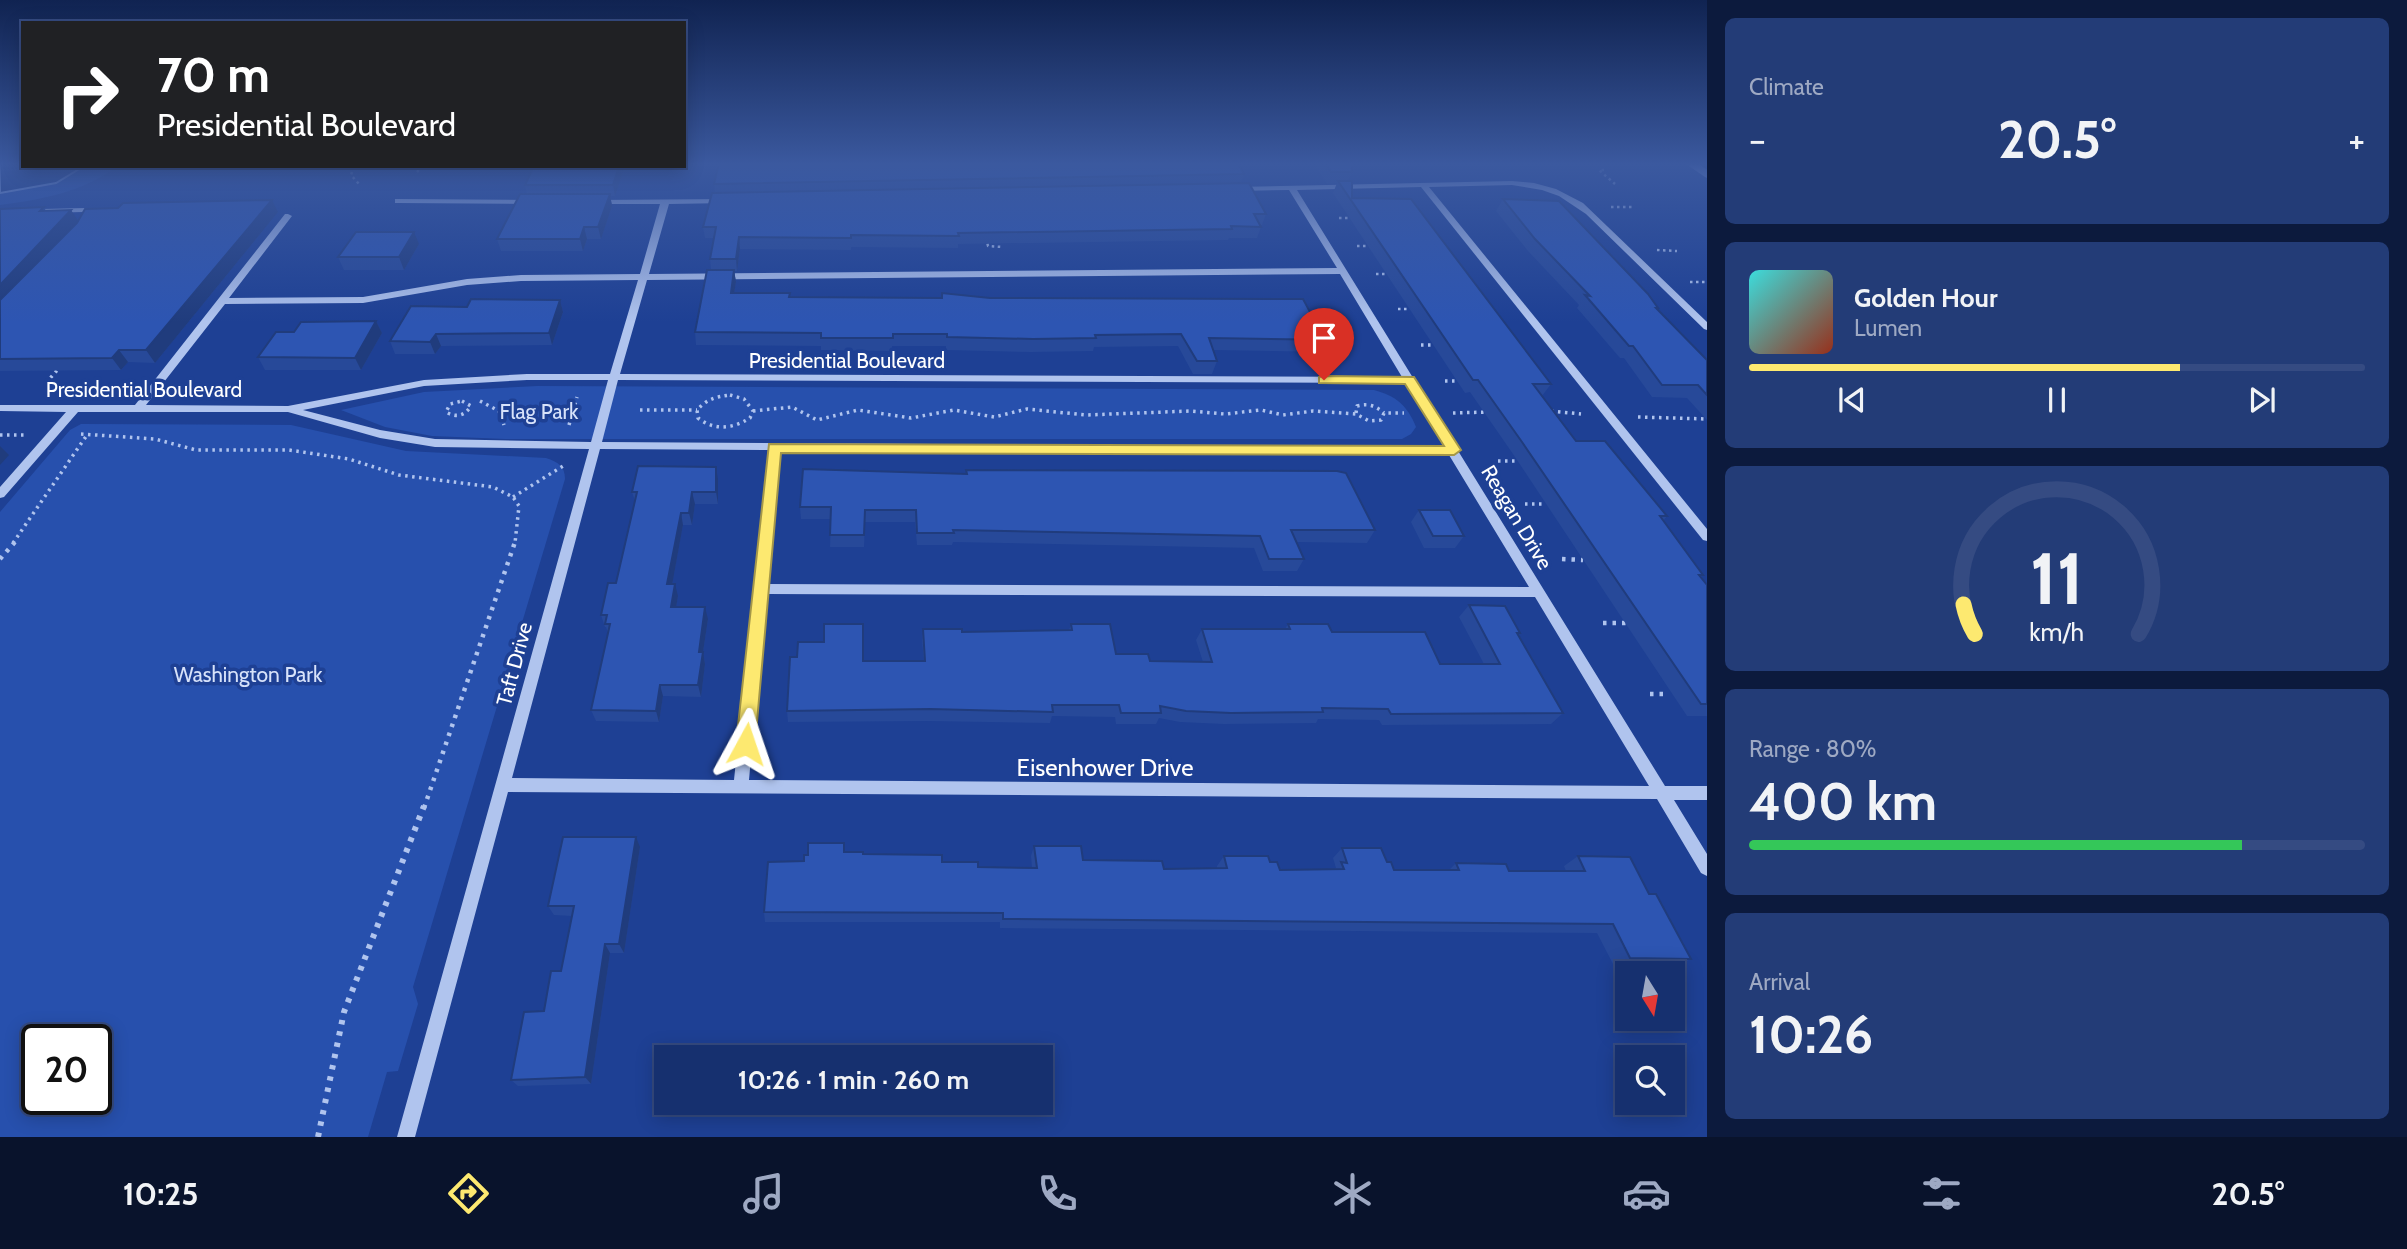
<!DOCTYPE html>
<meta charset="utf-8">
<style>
body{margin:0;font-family:Cabin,sans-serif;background:#233c77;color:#f1f3f6;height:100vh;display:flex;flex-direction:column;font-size:26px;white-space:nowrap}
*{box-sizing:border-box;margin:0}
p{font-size:23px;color:#9ea9c3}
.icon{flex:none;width:38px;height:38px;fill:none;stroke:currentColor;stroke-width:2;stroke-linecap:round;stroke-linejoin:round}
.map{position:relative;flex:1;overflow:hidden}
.panel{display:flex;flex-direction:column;gap:18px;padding:18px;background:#0c1a3d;width:700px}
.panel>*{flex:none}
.hud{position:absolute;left:21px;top:21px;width:665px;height:147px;border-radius:0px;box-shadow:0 4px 18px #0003,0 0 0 2px #354b82;background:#202124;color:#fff;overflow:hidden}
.needle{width:46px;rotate:169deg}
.buttons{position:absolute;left:1615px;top:961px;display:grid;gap:14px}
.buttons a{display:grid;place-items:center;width:70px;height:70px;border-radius:0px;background:#16306f;box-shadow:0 4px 18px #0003,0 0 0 2px #354b82;font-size:35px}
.speed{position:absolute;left:21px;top:1024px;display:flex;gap:14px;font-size:35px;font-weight:700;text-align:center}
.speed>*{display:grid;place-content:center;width:91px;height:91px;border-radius:50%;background:#16306f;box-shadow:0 4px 18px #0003,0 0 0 2px #354b82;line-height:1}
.speed .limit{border:4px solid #111;border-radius:10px;background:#fff;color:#111}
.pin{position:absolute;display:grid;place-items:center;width:60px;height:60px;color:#fff;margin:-72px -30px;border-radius:50% 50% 50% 0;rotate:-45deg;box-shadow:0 0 7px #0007}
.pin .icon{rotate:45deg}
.me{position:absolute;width:77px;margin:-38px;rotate:5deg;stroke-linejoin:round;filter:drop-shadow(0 0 5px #0008)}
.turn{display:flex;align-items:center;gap:24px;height:147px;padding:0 21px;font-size:32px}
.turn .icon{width:91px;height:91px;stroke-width:2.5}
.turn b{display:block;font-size:49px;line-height:60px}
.big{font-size:52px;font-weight:700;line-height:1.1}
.panel .tile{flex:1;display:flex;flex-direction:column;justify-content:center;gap:10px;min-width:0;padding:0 24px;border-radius:10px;background:#233c77}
.panel .dial{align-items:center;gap:0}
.dial svg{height:182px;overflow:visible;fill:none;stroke:#354b82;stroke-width:7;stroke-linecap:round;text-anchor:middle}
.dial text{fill:#f1f3f6;stroke:none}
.song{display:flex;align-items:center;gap:21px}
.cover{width:84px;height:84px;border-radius:10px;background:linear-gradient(135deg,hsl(180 70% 55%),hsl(10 70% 35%))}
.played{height:7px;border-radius:4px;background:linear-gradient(90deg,#fde970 70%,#354b82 70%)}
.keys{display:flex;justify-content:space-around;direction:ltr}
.heat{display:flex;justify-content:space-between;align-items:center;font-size:38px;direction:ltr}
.charge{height:10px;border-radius:5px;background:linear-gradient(90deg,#34c759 80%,#354b82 0)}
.trip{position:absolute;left:654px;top:1045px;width:399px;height:70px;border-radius:0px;background:#16306f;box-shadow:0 4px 18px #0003,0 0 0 2px #354b82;font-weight:700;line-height:70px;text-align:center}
.dock{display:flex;height:112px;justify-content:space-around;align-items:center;background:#09132c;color:#9ea9c3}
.dock .icon{width:49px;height:49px}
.dock .selected{color:#fde970}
.dock b{font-size:32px;color:#f1f3f6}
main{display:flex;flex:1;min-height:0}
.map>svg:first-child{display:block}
.green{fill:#2750ad;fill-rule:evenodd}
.water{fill:#142f73;stroke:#a4bcf0;stroke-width:2}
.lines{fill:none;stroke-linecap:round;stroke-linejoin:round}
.stream{stroke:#a4bcf0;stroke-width:7}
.path-far3{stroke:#b0c4ee;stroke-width:2.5;stroke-dasharray:2.5 3.5;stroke-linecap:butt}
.path-far2{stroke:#b0c4ee;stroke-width:3.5;stroke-dasharray:2.5 4.5;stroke-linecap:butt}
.path-far1{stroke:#b0c4ee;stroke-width:4.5;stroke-dasharray:3.5 6;stroke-linecap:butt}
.path{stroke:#b0c4ee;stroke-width:6;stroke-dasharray:4.5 7;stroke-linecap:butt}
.minor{fill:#b0c4ee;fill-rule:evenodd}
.wall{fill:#274999}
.shaded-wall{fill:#203c7d}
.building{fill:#2d55b2;stroke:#203c7d;stroke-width:2}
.route{fill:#fde970;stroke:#a49749;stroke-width:2}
.labels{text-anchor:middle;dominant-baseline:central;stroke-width:7;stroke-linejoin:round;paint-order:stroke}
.street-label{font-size:21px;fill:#fff;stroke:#1e4094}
.park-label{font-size:21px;fill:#d7e2fa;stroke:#1e4094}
.near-street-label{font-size:24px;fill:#fff;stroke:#1e4094}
</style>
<main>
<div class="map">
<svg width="1707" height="1137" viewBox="0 0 1707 1137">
<rect width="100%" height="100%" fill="#1e4094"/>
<g class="green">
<path d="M84 166H117C85 192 39 200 0 205V193L56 183Z"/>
<path d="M538 386 1374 390C1396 396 1407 405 1416 427L1411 434 1402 439H505L432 436 385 427 341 410 424 392Z"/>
<path d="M81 424 291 425 406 451 546 458C558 462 565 466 565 479L413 987 418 1004 398 1071 387 1072 368 1137H0V512L70 430ZM37 1040H96V1099H37Z"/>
</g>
<polygon class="water" points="0,163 23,163 23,166 84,166 56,183 0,193"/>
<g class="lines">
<polyline class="stream" points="1691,163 1707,174"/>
<g class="path-far3">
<polyline points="1604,170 1599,170 1615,184"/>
<polyline points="352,172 351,175 359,184"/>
<polyline points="417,172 422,166"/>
<polyline points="1611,207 1635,207"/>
<polyline points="1339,218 1350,218"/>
<polyline points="986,238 988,246 1003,247"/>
<polyline points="1357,246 1371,246"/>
<polyline points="1657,250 1677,251"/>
<polyline points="1376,274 1387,274"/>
<polyline points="1690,282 1707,282"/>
<polyline points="1398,309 1409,309"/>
</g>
<g class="path-far2">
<polyline points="1421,345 1431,345"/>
<polyline points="1445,381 1458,381"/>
<polyline points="46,383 59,368"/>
<path d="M730 395 744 399 753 411 750 418C732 429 715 431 698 418L697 410C707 399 715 397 730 395Z"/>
<path d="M462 401 471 406C465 416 456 418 446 412L450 404Z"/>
<polyline points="480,401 499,411 504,425"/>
<polyline points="640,410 697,410"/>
<polyline points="753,411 792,407 817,420 858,410 911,418 954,410 994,417 1027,409 1086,415 1190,411 1225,414 1261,410 1283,415 1313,411 1356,414 1369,421 1381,420 1384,413 1404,413"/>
<polyline points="1551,411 1581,414"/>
<path d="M1356 413 1357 406C1368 403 1376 406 1384 413"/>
<polyline points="1453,413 1490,412"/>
<polyline points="1638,417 1707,419"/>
<polyline points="569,425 577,397"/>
<polyline points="81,434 155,439 196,450 289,450 349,459 399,475 493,487 513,497 519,506 515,543"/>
<polyline points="0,435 24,435"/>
<polyline points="1498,461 1522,461"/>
<polyline points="513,497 563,466"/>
<polyline points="1525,504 1546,504"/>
<polyline points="13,543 87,435"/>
</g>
<g class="path-far1">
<polyline points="0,559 15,542"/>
<polyline points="1562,559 1583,560"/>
<polyline points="1603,623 1626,623"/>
<polyline points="1650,694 1668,694"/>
<polyline points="424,808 515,542"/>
</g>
<polyline class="path" points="318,1137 344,1012 424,806"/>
<g class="minor">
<path d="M1512 181 1534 183 1556 189 1583 203 1707 322V330L1704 329 1586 214 1559 196 1542 190 1512 185 1429 187 1707 529V541L1703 540 1421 187 1297 190 1665 786H1707V800H1674L1707 854V876L1701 873 1657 799 508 792 415 1137H397L589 449 435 447 380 438 288 412H78L4 497 0 498V487L66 412 0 411V405H135L285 214H288L292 216 229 298 363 297 467 279 521 275 640 274 660 204H591V200H594L730 199 731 201 727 203 669 204 649 274 1337 268 1289 190 1238 191 1234 189 1235 187ZM1340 274 1402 377 620 374 647 280ZM638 280 610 374H527L424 380 288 406 146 405 225 304 363 303 467 285 521 281ZM527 380H608L591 442 435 439 380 430 303 410 424 386ZM618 380 1406 383 1444 447 602 442ZM600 449 768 450 734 780 512 778ZM779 450 1449 455 1529 587 767 584ZM766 594 1535 597 1649 786 749 780Z"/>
<polygon points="395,199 531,200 535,202 531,204 398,203 395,203"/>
<polygon points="85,208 94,214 91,222 85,222 86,215 83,212 0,214 0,210"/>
</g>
</g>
<g class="wall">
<polygon points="1313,163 1352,163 1352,172 1348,181 1352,198 1551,384 1542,396 1576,441 1667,516 1663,521 1703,575 1701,577 1707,585 1707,716 1687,716 1513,454 1470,392 1465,393 1333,193 1337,183 1327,184"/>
<polygon points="625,166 615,196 610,196 612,206 601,239 587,239 583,251 501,251 497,239 527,194 525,185"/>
<polygon points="1244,174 1241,183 1266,214 1262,225 1261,225 1261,227 1257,238 1229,238 1228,240 958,244 958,248 851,247 851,250 740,249 737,271 734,271 736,282 734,293 790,293 790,297 941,298 942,293 990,298 1310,312 1338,340 1332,352 1213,350 1217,361 1212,374 1193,374 1178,346 1094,347 1093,351 1031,352 946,350 946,346 892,346 892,351 821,350 821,346 696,345 695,332 711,270 710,259 714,238 705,238 703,227 715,193 714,184"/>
<polygon points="1503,199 1658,308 1657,309 1707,360 1707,420 1687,398 1652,397 1624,358 1620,358 1577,308 1579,305 1528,251 1496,211"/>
<polygon points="44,207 46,211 78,221 278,212 155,363 128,362 121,370 0,371 0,209"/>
<polygon points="419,244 404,270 344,270 338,257"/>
<polygon points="560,300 563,312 552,345 441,346 435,354 395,354 390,341 467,307"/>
<polygon points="376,321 382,333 361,370 265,370 258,357 294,332"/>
<polygon points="966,470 1375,530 1367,543 1297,542 1304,559 1297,571 1263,571 1254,548 953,542 952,545 917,545 915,522 865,522 864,547 830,547 831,519 801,519 800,507 966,474"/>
<polygon points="718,479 718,504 695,504 692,525 683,525 672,584 678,596 676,607 708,619 703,652 705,664 701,697 663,696 659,722 596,721 591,710 608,633 606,627 605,627 601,615 616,583 635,501 632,492"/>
<polygon points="1419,510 1464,536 1455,548 1424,548 1411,522"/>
<polygon points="1469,605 1520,633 1519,635 1563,713 1551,724 1382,725 1379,720 1318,719 1316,723 1224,724 1180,722 1159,718 1156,724 1116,724 1115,717 1052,716 1050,723 929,721 788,722 787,711 863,661 924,661 922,641 923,629 962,632 1069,630 1071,624 1116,654 1150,661 1203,662 1196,640 1202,629 1285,629 1288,624 1332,632 1440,664 1484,664 1459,617"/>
<polygon points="1034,846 1083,860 1164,869 1217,868 1217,866 1224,856 1270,862 1280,870 1334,869 1336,868 1333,858 1342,848 1387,862 1394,870 1449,870 1456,863 1509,871 1566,871 1564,866 1578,856 1649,894 1691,959 1674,967 1614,966 1597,933 1000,928 1000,922 765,922 764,912 804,861 844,852 942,862 978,867 1032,868 1031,856"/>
<polygon points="640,847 624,953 610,953 591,1084 518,1086 511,1080 544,1011 561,971 572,916 554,915 548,906"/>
</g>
<g class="shaded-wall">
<polygon points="619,166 625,166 615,196 613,185"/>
<polygon points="610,194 612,206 601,239 598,227"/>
<polygon points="272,200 278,212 155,363 146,350"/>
<polygon points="71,210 79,222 0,307 0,285"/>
<polygon points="584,227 587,239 583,251 580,239"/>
<polygon points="414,232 419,244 404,270 399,257"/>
<polygon points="739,237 740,249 737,271 736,259"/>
<polygon points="734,270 736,282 732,305 731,293"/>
<polygon points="560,300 563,312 552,345 549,333"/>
<polygon points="376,321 382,333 361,370 355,358"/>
<polygon points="436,334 441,346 435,354 430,342"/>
<polygon points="119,350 128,362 121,370 112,358"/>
<polygon points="0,446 9,455 0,465"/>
<polygon points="716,467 718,479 718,504 716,492"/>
<polygon points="692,492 695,504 692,525 689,513"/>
<polygon points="681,513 683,525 670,596 667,584"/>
<polygon points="675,584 678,596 674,619 671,607"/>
<polygon points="705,607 708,619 703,652 705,664 701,697 698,685 699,652"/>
<polygon points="660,685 663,696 659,722 656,711"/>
<polygon points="636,837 640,847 624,953 619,944"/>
<polygon points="605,944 610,953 591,1084 585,1077"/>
</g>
<g class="building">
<polygon points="719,163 1238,163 1244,174 714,184"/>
<polygon points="1325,163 1352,163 1352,172 1331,172"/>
<polygon points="534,166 619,166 613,185 525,185"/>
<polygon points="1338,181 1352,181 1352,198 1411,199 1551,384 1533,384 1576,441 1605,441 1667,516 1660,516 1703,575 1699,575 1707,585 1707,704 1701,704 1522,442 1478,380 1473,380"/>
<polygon points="1249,183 1266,214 1254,214 1261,227 1231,226 1232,229 958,233 959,236 851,235 851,238 739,237 736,259 710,259 716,227 703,227 712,193"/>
<polygon points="520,194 610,194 598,227 584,227 580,239 497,239"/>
<polygon points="1503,199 1559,201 1648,294 1658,308 1656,308 1707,360 1707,395 1698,385 1662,385 1633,346 1629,346 1585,295 1590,296 1535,239"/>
<polygon points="272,200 146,350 119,350 112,358 0,359 0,300 77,223 85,209 118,208 123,203"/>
<polygon points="44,207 40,211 71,210 0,285 0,209"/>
<polygon points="356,232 414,232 399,257 338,257"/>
<polygon points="707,270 734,270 731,293 790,293 789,297 942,298 942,293 990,298 1303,299 1310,312 1324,312 1338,340 1209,338 1217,361 1197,361 1181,334 1095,335 1096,338 1033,339 947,337 947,334 893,334 893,338 821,338 821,333 695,332"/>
<polygon points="471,299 560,300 549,333 436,334 430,342 390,341 411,306 467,307"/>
<polygon points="376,321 355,358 258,357 276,332 294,332 301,322"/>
<polygon points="638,466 716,467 716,492 692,492 689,513 681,513 667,584 675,584 671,607 705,607 699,652 703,652 698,685 660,685 656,711 591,710 610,624 605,624 607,615 601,615 608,583 616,583 637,492 632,492"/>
<polygon points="803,469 967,474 966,470 1337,471 1346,473 1375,530 1291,530 1304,559 1269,559 1260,536 953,530 954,533 917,533 916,510 865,510 864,535 830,535 831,507 800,507"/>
<polygon points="1419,510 1450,510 1464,536 1433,536"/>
<polygon points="1469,605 1505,606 1520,633 1517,633 1563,713 1391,714 1388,709 1322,708 1323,712 1231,713 1186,711 1160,706 1161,713 1121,713 1119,705 1052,705 1053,712 930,709 787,711 790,657 797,657 798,642 824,642 824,624 863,624 863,661 925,661 923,629 962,629 962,632 1072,630 1071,624 1110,624 1116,654 1148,654 1150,661 1212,662 1202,629 1290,629 1288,624 1328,624 1332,632 1425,632 1440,664 1500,664"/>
<polygon points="563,837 636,837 619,944 605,944 585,1077 511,1080 524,1012 544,1011 551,971 561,971 574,906 548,906"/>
<polygon points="808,843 844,843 844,852 863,852 863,854 942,855 942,862 978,862 978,867 1037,868 1034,846 1081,846 1083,860 1162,861 1164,869 1227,868 1224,856 1268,856 1270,862 1277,862 1280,870 1344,869 1341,862 1347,863 1342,848 1381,848 1387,862 1391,862 1394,870 1459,870 1456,863 1506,864 1509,871 1585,871 1578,856 1630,857 1649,894 1656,894 1691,959 1630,958 1613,924 1003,919 1003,913 764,912 768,862 804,861 804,855 808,855"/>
</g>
<linearGradient id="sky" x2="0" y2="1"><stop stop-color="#102351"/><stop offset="0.51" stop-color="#3b599f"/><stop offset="1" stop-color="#3b599f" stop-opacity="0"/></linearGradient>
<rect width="1707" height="322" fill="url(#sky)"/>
<polygon class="route" points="1324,376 1414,377 1461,450 1454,455 781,453 755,744 752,750 746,752 739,750 736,744 769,444 1444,446 1405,384 1319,383 1319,377"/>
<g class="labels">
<g class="street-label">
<text x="847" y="360">Presidential Boulevard</text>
<text x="144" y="389">Presidential Boulevard</text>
<text transform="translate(1517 517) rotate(59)">Reagan Drive</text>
<text transform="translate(514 664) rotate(-75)">Taft Drive</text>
</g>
<g class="park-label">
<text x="539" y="411">Flag Park</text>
<text x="248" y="674">Washington Park</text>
</g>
<g class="near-street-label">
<text x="1105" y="767">Eisenhower Drive</text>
</g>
</g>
</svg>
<div class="buttons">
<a><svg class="needle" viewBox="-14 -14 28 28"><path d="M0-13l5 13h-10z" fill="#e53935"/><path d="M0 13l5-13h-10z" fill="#9ea9c3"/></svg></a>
<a><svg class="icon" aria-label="search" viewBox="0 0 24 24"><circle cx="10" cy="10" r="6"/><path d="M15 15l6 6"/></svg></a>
</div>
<div class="speed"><div class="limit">20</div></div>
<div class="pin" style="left:1324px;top:380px;background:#d93025"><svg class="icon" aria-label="arrive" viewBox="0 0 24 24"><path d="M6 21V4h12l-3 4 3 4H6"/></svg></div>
<svg class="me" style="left:746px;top:744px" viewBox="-20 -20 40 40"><path d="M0-17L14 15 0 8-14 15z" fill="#fde970" stroke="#fff" stroke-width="4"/></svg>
<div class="trip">10:26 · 1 min · 260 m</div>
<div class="hud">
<div class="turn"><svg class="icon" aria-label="right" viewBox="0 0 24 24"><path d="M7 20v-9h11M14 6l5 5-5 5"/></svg><div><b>70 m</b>Presidential Boulevard</div></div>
</div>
</div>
<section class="panel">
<div class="tile"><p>Climate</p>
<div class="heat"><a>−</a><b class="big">20.5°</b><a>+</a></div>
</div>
<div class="tile">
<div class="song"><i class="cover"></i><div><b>Golden Hour</b><p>Lumen</p></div></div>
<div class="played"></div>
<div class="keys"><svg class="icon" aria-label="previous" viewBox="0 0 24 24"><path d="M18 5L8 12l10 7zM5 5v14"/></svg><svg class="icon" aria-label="pause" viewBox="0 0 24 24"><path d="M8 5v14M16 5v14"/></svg><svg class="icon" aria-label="next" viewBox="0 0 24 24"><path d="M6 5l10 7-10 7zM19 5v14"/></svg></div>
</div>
<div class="tile dial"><svg viewBox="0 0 100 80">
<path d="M14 69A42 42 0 1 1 86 69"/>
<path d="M14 69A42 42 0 0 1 9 56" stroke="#fde970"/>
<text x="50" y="56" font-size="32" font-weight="700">11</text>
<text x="50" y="72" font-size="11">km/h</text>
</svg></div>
<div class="tile"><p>Range · 80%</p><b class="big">400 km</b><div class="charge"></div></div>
<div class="tile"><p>Arrival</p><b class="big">10:26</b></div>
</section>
</main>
<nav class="dock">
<b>10:25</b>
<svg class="icon selected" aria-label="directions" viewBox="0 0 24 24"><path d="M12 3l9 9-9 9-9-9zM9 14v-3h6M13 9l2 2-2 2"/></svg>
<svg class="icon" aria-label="music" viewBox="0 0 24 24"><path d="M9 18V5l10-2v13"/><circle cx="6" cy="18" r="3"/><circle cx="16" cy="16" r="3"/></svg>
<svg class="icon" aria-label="phone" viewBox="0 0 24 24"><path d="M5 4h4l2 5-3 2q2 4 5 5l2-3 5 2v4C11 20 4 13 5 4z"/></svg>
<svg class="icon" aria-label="climate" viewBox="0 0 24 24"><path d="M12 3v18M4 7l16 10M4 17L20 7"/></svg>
<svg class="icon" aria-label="car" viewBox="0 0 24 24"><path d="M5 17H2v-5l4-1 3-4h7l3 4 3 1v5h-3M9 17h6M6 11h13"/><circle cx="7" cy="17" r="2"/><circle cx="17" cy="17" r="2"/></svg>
<svg class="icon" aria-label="filters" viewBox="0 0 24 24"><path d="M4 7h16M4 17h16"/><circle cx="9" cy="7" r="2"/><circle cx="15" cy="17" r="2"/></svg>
<b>20.5°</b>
</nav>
